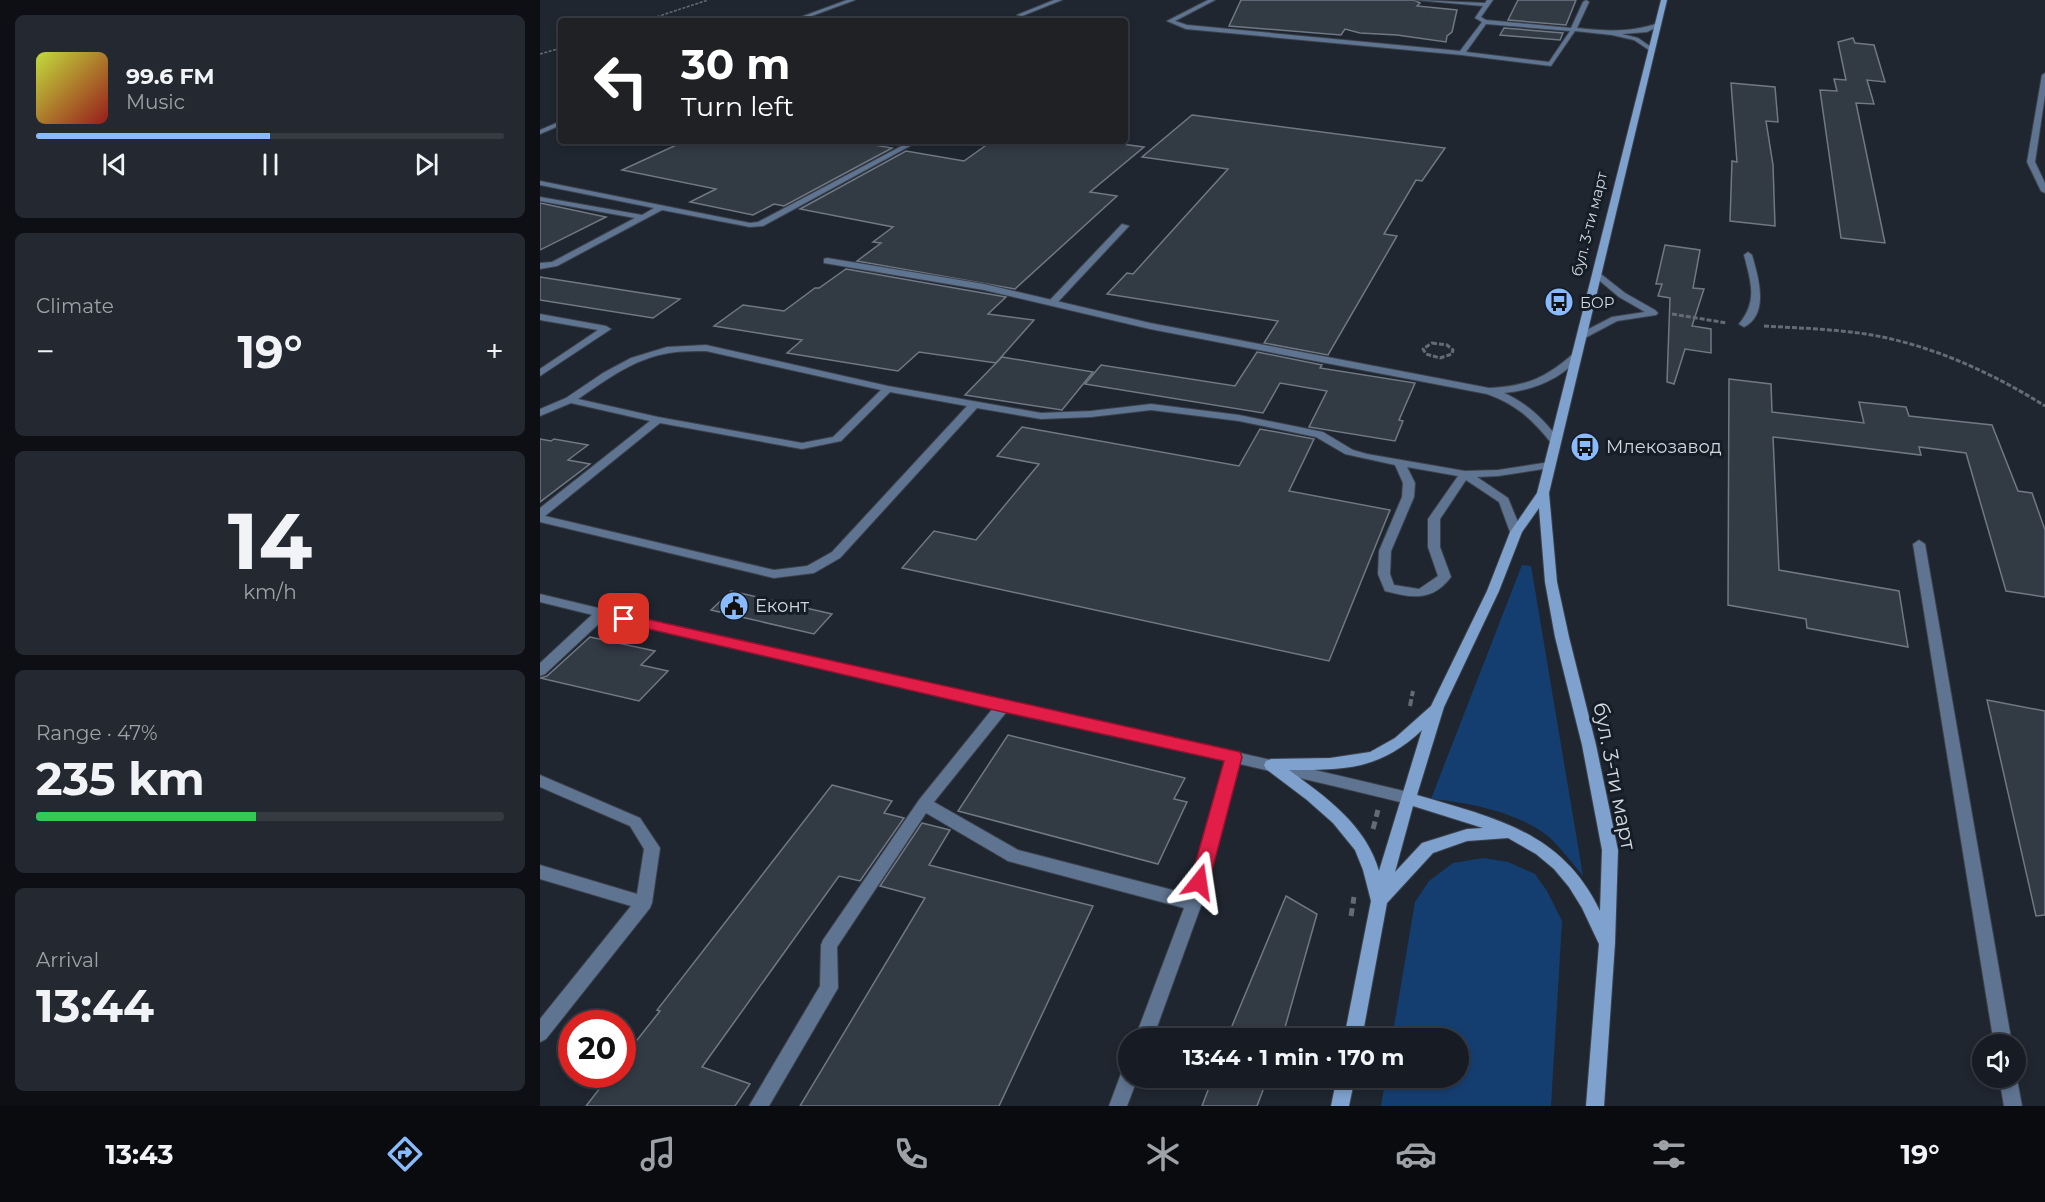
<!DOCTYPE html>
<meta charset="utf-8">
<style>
body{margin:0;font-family:Montserrat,sans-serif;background:#242931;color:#f1f3f6;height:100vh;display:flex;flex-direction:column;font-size:22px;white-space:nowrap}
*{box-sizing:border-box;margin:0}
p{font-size:20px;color:#9ea1a6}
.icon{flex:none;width:33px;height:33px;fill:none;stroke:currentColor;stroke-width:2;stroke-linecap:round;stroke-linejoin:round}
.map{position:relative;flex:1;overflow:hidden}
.side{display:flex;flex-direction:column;gap:15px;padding:15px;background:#0d0f14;width:540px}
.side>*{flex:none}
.banner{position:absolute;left:18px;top:18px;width:570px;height:126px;border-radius:6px;box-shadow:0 3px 9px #0003,0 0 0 2px #363a41;background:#202124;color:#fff;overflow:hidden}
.buttons{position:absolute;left:1432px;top:1034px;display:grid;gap:12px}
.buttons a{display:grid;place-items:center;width:54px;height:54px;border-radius:50%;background:#171c24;box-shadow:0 3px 9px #0003,0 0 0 2px #363a41;font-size:30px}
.speed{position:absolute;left:18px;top:1010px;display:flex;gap:12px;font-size:30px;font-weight:700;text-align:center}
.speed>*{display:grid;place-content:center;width:78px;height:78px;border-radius:50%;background:#171c24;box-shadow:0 3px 9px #0003,0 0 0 2px #363a41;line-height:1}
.speed .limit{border:9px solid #d22;background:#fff;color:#111}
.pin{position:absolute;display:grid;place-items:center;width:51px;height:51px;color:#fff;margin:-26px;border-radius:12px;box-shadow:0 3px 9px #0006}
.me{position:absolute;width:66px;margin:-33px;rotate:15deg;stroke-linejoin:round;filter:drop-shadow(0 0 4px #0008)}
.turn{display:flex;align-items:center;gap:21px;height:126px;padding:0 24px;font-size:27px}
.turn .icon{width:78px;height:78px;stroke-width:2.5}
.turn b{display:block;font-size:42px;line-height:51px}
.big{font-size:45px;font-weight:700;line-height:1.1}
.side .tile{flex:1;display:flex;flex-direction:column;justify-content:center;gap:9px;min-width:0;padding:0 21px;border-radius:9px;background:#242931}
.side .dial{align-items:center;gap:0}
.dial b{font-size:78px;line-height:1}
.song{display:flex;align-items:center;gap:18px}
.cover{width:72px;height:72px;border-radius:9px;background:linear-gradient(135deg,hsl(70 70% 55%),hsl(0 70% 35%))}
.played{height:6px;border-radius:3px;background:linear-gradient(90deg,#88bafc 50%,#363a41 50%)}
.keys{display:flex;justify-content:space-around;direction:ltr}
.heat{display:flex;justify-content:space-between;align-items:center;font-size:33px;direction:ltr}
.charge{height:9px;border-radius:4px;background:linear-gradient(90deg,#34c759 47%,#363a41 0)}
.trip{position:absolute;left:578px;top:1028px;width:351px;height:60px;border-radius:30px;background:#171c24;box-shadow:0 3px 9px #0003,0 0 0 2px #363a41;font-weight:700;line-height:60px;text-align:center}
.tab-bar{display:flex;height:96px;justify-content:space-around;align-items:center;background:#090b0e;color:#9ea1a6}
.tab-bar .icon{width:42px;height:42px}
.tab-bar .active{color:#88bafc}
.tab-bar b{font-size:27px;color:#f1f3f6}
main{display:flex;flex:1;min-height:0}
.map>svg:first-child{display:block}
.green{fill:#153e70}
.building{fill:#323a44;stroke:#6f7884;stroke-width:1.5}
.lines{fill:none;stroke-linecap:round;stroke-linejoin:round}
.lane-casing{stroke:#3c424c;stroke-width:2}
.street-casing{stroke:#3c424c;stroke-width:2}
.secondary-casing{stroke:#3c424c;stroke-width:2}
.path-far3{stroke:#656b74;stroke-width:1.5;stroke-dasharray:3 1.5;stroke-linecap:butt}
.path-far2{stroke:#656b74;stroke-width:3;stroke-dasharray:5 2;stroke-linecap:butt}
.path-far1{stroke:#656b74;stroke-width:4;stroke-dasharray:7 3;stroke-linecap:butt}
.path{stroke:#656b74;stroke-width:5;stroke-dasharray:8 4.5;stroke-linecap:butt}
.lane{fill:#5f7490;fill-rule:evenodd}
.street{fill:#5f7490;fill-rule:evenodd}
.secondary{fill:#7ea1ce;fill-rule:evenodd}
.route{fill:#e11d48;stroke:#92132f;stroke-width:1.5}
.labels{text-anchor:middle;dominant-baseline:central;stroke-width:6;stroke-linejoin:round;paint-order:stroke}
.far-street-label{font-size:15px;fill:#d3d8df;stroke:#151d26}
.far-poi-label{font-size:15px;fill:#d3d8df;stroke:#151d26;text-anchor:start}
.poi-label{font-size:18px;fill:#d3d8df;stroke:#151d26;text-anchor:start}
.near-street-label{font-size:21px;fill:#d3d8df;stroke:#151d26}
</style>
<main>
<section class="side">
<div class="tile">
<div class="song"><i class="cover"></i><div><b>99.6 FM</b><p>Music</p></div></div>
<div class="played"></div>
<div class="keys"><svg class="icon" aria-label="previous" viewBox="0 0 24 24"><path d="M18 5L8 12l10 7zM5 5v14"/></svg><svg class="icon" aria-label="pause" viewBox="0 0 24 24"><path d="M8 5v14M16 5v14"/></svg><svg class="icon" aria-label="next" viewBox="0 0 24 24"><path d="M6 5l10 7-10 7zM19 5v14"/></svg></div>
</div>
<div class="tile"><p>Climate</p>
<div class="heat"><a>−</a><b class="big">19°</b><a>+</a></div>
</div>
<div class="tile dial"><b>14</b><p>km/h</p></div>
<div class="tile"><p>Range · 47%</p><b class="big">235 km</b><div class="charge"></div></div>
<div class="tile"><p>Arrival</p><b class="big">13:44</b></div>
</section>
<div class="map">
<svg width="1505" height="1106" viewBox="0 0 1505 1106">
<rect width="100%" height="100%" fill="#1f2630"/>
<g class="green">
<path d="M982 565 991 566 1043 876C1032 863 1022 849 1009 837 981 813 928 802 891 799Z"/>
<polygon points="943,858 968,862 995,874 1007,891 1022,921 1011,1106 841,1106 846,1077 918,1077 918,1038 852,1038 875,902 889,881 913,863"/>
</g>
<g class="building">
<polygon points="701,0 874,0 880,3 877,6 917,10 912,32 907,36 906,42 857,35 820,33 805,29 801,35 689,26"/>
<polygon points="978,0 1036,0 1026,25 968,20"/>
<polygon points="964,28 1023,33 1020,40 960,35"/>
<polygon points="1313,38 1315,43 1334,45 1345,82 1327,80 1334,104 1316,103 1345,243 1301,238 1280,90 1297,91 1294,79 1306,80 1298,42"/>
<polygon points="1191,83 1235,87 1238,122 1226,121 1233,165 1235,226 1190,221 1192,161 1197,162"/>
<polygon points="652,115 905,148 882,181 876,180 844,234 857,236 788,355 724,343 738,321 567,294 587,273 593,274 688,169 602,157"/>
<polygon points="145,141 311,141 352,148 244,206 234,204 213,215 150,202 176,189 82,170"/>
<polygon points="452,141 560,141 604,147 550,192 577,196 475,289 317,261 341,243 333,242 353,227 260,209 366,151 424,161"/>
<polygon points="0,203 66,217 0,250"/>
<polygon points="1125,245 1160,250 1153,288 1164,289 1152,326 1171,329 1171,353 1145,349 1134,384 1127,382 1130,298 1118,296 1122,284 1116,284"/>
<polygon points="306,269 466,297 448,314 494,320 456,363 379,352 358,371 247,353 262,340 174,326 203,305 244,311 275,288 279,288"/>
<polygon points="0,277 140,299 113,318 0,300"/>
<polygon points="717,352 782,365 780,368 875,383 859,420 863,421 855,441 769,427 787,391 740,383 723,413 545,384 561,365 695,386"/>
<polygon points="462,357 553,372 522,410 425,395"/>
<polygon points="1189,379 1231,384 1232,412 1324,423 1319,402 1366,407 1369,416 1452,425 1478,491 1492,493 1505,530 1505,597 1466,591 1426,453 1379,447 1381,455 1233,437 1239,570 1359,591 1368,647 1267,628 1266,619 1188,605"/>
<polygon points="482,427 699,466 720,429 774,439 749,491 850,510 789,661 362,568 394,531 436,540 499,464 457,456"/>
<polygon points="0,439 11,441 14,439 48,445 28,460 50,464 0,502"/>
<polygon points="191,591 292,614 274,634 171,610"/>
<polygon points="50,637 115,651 101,665 128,671 99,701 0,678 7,676"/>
<polygon points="1447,700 1505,711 1505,915 1496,916"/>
<polygon points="468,735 645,778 634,799 647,802 618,864 418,811"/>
<polygon points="292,785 352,801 344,813 364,818 320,881 299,876 162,1067 210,1084 195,1106 46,1106 71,1074 82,1074 82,1059 120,1011 117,1010"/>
<polygon points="382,823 410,830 389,865 553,906 459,1106 260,1106 385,898 340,886"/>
<polygon points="746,896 777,914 742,1038 687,1038"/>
<polygon points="673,1077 728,1077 717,1106 662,1106"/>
</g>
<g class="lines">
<g class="lane-casing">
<g id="lane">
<polygon points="307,0 315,0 258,21 250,21"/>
<polygon points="514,0 522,0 482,16 477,15"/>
<path d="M668 0H675L635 21 647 25 920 51 942 22 935 18 943 6 876 0 945 3 947 0H953L941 17 946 20 1031 28 1043 2 1046 0 1049 2 1037 28C1065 31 1091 33 1118 23L1121 25 1107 32 1082 34 1098 38 1114 49 1112 52 1094 40 1072 35 1035 31 1011 66 922 55 646 29 627 21ZM946 24 1030 31 1009 62 926 52Z"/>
<polygon points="21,121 21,125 0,134 0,130"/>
<polygon points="371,141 379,141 223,226 210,227 122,210 17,266 0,269 0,263 12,262 95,218 0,201 0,197 102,215 114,208 0,185 0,181 210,223 218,222"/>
<polygon points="582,224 589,226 516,304 510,304 510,300"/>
<path d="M1208 252 1212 255C1218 276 1230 314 1204 327L1199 324C1218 301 1211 282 1204 255Z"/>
<polygon points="0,314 66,326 71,329 0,376 0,369 58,330 0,320"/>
<path d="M166 345 348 386 501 413 551 411 611 404 699 415 783 432 813 450 827 454 925 471 958 470 1010 462 1015 465 1010 468 958 476 937 477 968 498 982 532 976 536 970 532 959 502 926 480 900 519V547L911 577C892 602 872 598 845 591L838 574 839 551 862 497 863 483 855 465 805 454 776 437 699 421 611 410 551 417 501 419 437 408 300 558 274 573 234 578 0 522V508L110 421 31 403 0 416V409L26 398 63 373 91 358 127 347ZM166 351 341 390 293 437 262 443 118 417 38 399C66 380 95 358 129 353 141 351 154 351 166 351ZM350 392 427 406 292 552 267 566 234 570 5 516 120 423 262 449 301 441ZM867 467 918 476 888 519V547L898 576 879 589 854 585 850 574 851 551 874 497 875 483Z"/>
<polygon points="1379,540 1385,544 1472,1044 1454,1044 1373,544"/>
<polygon points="61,610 67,614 66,617 5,674 0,676 0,663 56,611"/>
<polygon points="463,701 468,702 470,706 468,710 394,802 478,850 648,894 687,757 689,753 694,751 699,753 701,757 662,903 613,1038 595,1038 644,908 468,861 386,813 297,947 298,988 229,1106 209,1106 280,986 281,945 283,940 379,800 458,702"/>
<polygon points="0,775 100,818 120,848 112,903 110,908 6,1039 0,1042 0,1019 91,906 0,879 0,865 97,894 104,849 90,826 0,787"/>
<polygon points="588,1068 588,1077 598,1077 587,1106 569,1106 582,1071"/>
<polygon points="1476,1074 1482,1106 1464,1106 1459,1077 1476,1077"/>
</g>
</g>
<g class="street-casing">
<g id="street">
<polygon points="1505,73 1505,95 1495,162 1505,183 1505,193 1501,191 1487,162 1502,75"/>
<path d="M287 258 444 284 610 323 949 388C987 386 1006 378 1034 353L1037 352 1042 355C1021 379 995 390 964 393 989 404 1005 421 1021 442L1016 445 1012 444C993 420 976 404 947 394L610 329 444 290 284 263V259Z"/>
<polygon points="1057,271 1085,293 1115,310 1118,313 1116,315 1077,321 1045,338 1039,338 1039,334 1072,317 1105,312 1079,297 1054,276 1053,274"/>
<path d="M0 594C288 664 579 723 868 792L873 794 875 798 873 802 868 804C579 733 288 674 0 602Z"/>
</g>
</g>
<g class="secondary-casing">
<g id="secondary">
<path d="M1121 0H1127L1009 493 1017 582 1029 637 1056 745 1078 850 1075 943 1064 1106H1046L1059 944 1042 908 1029 887 1014 869 996 854 968 838 927 841 893 853 847 903 822 1038H804L831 901 823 870 815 850 793 823 767 800 726 769 724 765 726 761 731 759 790 758 830 752 855 738 891 706 947 591 970 532 997 493ZM999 508 1005 582 1015 637 1042 745 1062 850 1060 911C1022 831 954 818 877 795L904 707 959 591 982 532ZM882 730 839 871C826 825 786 797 749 770 805 770 840 770 882 730ZM873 806 943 828 927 829 882 843 855 872Z"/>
<polygon points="797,1077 815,1077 809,1106 791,1106"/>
</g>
</g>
<g class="path-far3">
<polyline points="104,21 168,0"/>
<polyline points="0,54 21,48"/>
</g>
<g class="path-far2">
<polyline points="1132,314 1187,323"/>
<path d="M1224 326C1258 328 1292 329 1326 334 1389 344 1451 372 1505 406"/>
<polygon points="892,343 907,345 913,350 912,354 900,358 886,354 883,349"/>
</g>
<polyline class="path-far1" points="870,706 873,691"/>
<g class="path">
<polyline points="833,829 838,810"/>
<polyline points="811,916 814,897"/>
</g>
<use href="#lane" class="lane"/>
<use href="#street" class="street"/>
<use href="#secondary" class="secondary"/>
</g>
<polygon class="route" points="84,614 700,752 702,757 669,882 666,887 659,890 653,887 650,882 684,761 463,712 79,622 76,619 79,615"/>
<defs>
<g id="bus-disc" transform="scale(1.5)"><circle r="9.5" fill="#88bafc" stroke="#151d26"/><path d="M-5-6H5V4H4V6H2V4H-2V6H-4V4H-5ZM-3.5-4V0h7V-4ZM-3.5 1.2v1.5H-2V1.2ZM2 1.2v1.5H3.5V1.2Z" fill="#111"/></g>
<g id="civic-disc" transform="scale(1.5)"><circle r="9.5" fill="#88bafc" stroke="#151d26"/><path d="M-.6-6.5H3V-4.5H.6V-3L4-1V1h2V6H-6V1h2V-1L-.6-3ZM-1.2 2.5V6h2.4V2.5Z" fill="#111"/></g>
</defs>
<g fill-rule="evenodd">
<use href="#bus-disc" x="1019" y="302"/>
<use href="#bus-disc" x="1045" y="447"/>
<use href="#civic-disc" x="194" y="606"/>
</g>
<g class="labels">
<g class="far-street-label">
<text transform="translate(1049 224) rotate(-76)">бул. 3-ти март</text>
</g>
<g class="far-poi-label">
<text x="1040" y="302">БОР</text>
</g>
<g class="poi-label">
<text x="1066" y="447">Млекозавод</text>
<text x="215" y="606">Еконт</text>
</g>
<g class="near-street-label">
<text transform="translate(1075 776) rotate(79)">бул. 3-ти март</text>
</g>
</g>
</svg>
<div class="buttons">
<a><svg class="icon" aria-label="sound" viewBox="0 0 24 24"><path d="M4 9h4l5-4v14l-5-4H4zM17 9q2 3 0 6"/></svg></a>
</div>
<div class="speed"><div class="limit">20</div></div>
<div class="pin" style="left:84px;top:619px;background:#d93025"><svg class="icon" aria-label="arrive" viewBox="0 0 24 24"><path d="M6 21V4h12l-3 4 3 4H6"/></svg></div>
<svg class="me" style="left:659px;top:882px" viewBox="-20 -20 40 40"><path d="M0-17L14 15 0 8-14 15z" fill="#e11d48" stroke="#fff" stroke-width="4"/></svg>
<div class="trip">13:44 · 1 min · 170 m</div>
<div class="banner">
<div class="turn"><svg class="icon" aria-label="left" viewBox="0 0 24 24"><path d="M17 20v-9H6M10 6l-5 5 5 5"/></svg><div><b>30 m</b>Turn left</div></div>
</div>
</div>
</main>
<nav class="tab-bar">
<b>13:43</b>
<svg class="icon active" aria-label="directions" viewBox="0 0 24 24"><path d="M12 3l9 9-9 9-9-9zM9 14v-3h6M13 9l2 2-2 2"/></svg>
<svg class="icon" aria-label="music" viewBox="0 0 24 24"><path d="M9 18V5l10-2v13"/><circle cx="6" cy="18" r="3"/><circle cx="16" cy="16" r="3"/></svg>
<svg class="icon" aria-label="phone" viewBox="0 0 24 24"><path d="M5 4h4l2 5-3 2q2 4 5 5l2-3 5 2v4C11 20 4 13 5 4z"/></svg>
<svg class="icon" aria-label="climate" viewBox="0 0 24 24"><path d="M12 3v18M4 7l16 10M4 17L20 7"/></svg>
<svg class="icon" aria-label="car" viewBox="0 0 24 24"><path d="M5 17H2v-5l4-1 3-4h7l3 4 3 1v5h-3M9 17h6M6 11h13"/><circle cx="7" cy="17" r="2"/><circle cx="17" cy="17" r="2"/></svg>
<svg class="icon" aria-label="filters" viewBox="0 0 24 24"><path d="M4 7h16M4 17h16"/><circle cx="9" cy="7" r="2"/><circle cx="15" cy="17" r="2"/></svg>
<b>19°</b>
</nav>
